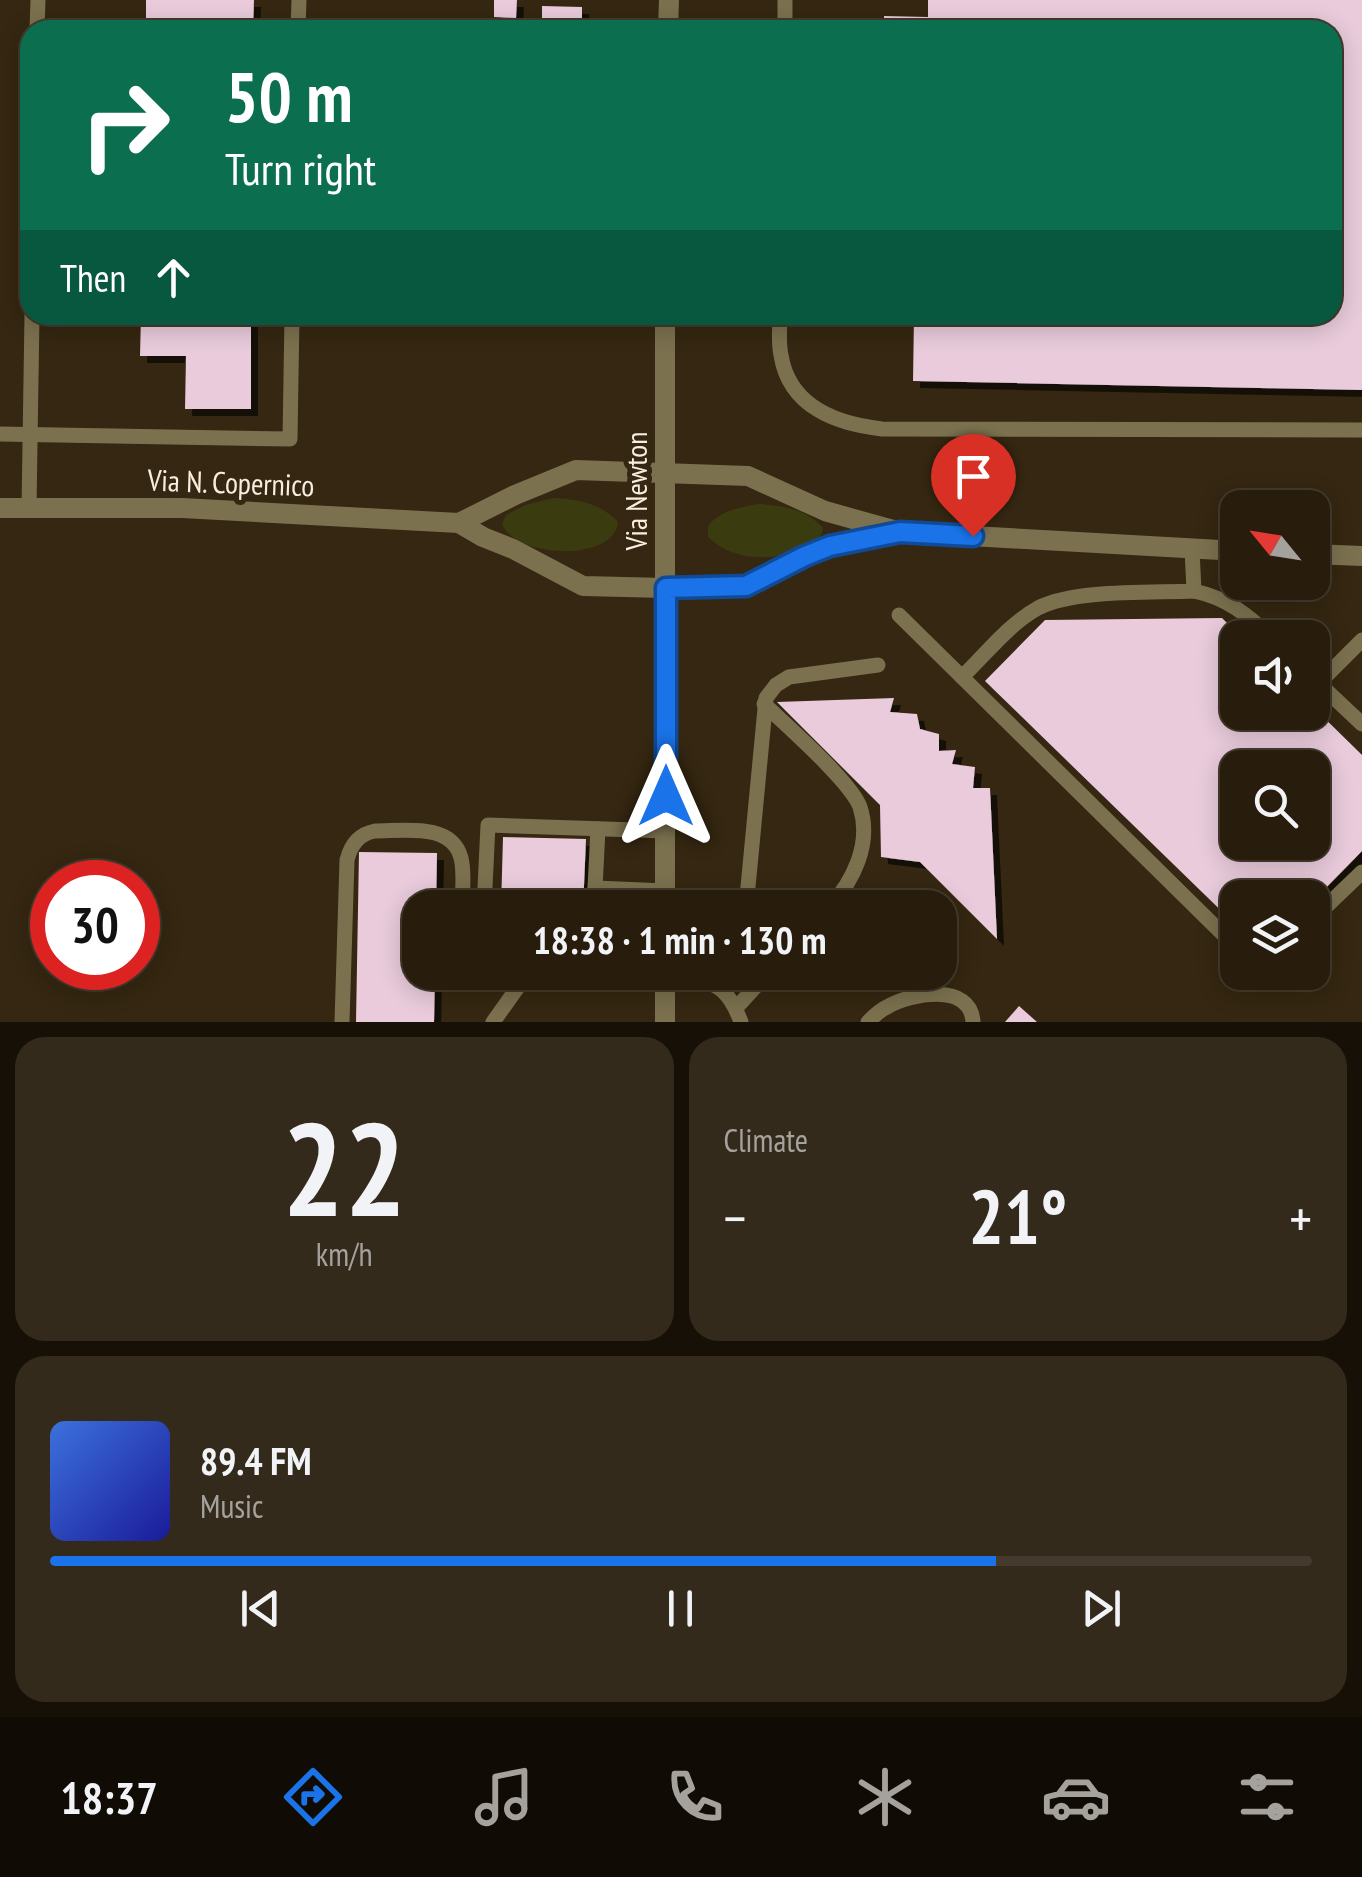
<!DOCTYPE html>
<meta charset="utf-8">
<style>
body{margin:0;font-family:"PT Sans Narrow",sans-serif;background:#342a1b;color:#f1f3f6;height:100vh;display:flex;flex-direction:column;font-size:38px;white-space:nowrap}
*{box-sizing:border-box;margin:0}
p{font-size:32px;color:#a5a29d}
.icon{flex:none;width:55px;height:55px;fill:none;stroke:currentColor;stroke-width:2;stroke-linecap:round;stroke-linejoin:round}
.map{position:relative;height:1022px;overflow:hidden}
.sheet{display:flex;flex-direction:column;gap:15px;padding:15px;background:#161007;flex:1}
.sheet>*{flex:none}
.banner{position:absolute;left:20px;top:20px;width:1322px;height:305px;border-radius:30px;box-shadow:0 5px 25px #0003,0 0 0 2px #443b2e;background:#0b6e4f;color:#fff;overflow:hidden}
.needle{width:65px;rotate:300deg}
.fabs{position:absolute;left:1220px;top:490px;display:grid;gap:20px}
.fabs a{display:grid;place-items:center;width:110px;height:110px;border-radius:20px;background:#281d0d;box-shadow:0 5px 25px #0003,0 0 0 2px #443b2e;font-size:50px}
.speed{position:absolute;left:30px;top:860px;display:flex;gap:20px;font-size:50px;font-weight:700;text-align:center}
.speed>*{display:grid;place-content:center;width:130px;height:130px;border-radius:50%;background:#281d0d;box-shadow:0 5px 25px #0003,0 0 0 2px #443b2e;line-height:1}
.speed .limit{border:15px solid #d22;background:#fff;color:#111}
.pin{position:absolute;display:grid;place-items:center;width:85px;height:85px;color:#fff;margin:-102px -42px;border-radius:50% 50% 50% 0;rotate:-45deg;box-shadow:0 0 10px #0007}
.pin .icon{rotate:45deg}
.me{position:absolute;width:110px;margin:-55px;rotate:0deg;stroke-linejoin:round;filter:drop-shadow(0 0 8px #0008)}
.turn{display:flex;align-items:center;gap:35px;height:210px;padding:0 40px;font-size:45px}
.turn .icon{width:130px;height:130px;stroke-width:2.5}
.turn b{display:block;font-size:70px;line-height:85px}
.then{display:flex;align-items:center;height:95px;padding:0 40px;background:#0003;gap:20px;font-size:38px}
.big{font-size:75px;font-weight:600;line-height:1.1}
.sheet .widget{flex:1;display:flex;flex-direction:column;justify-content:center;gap:15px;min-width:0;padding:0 35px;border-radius:30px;background:#342a1b}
.sheet .dial{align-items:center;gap:0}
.dial b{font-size:130px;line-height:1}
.song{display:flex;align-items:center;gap:30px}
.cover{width:120px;height:120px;border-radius:15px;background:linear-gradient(135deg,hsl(220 70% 55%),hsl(240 70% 35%))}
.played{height:10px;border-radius:5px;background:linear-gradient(90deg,#1a73e8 75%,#443b2e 75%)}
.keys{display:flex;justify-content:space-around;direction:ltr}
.heat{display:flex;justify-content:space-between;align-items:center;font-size:55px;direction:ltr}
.sheet .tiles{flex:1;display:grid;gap:15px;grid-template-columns:1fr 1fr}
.widget:last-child{grid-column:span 2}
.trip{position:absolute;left:402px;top:890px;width:555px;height:100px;border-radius:30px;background:#281d0d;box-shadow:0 5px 25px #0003,0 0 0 2px #443b2e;font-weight:600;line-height:100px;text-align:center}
.tab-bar{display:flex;height:160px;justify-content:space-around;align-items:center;background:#100c05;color:#a5a29d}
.tab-bar .icon{width:70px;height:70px}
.tab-bar .on{color:#1a73e8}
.tab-bar b{font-size:45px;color:#f1f3f6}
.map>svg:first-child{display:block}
.green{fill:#3a3c10}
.building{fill:#e9cbdb;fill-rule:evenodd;filter:url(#shadow)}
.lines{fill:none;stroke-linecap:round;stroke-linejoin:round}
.lane{stroke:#7b714f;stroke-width:15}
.street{stroke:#7b714f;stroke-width:20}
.route-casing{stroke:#114b97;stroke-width:25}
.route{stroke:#1a73e8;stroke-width:18}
.labels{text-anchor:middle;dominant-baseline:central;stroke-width:10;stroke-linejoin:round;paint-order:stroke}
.street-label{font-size:30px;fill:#f7eee0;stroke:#352711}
</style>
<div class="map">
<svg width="1362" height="1022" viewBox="0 0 1362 1022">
<defs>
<filter id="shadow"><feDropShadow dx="7" dy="7" stdDeviation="0" flood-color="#0009"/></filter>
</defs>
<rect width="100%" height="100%" fill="#352711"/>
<g class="green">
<path d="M554 498C578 499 602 504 618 522 615 562 516 559 502 524L506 515 525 505Z"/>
<path d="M759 504C782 505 808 510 823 528 821 542 813 544 801 549 771 562 733 561 708 537V526C719 511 741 507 759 504Z"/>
</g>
<g class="building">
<polygon points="146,0 254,0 253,30 146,30"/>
<polygon points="494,0 517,0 516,18 494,17"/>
<polygon points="928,0 1362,0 1362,390 913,381 914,315 1332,315 1332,30 884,30 884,16 928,17"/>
<polygon points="542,6 582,7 582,30 542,30"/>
<polygon points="141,315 251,315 251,409 185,409 186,356 140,356"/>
<path d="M1222 618 1242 638H1238V712H1312V706L1362 755V851L1312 902V898H1238V927L985 681 1045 620ZM1238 768H1312V842H1238Z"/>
<polygon points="894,698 890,712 917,714 920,729 939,734 939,751 956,750 952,764 975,767 973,788 990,788 997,939 920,862 881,857 880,805 777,702"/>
<polygon points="503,837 586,839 583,908 501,908"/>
<polygon points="359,852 437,853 436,908 420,908 420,972 435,972 434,1022 356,1022"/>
<polygon points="1019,1006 1037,1022 1005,1022"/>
</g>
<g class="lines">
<g class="lane">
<polyline points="37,30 38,0"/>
<polyline points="298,30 299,0"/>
<polyline points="785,30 785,0"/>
<path d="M780 315C780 328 778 342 781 355 789 407 837 424 882 429L1362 430"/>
<polyline points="0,434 290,439 292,315"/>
<polyline points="29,508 32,315"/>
<path d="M1194 591C1227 598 1248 615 1272 638"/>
<polyline points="899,615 1238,949"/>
<path d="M962 677C986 654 1009 624 1038 608 1075 589 1152 593 1194 591L1192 549"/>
<polyline points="1312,677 1362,724"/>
<polyline points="1319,683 1362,640"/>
<path d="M764 704C786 725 851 782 860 807 872 844 853 881 829 908"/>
<polyline points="595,888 598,829"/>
<polyline points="484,908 488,825 666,831"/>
<polyline points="595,908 595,888 666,891"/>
<polyline points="746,908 766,698 776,685 789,677 878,665"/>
<polyline points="1312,920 1362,872"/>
<polyline points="474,972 492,979 665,982"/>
<path d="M683 972C716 985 728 986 741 1022"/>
<polyline points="736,1008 769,972"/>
<path d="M342 1022 347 860C351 844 359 834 375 831 403 831 452 822 461 858 465 874 462 892 462 908"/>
<polyline points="493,1022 523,980"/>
<path d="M868 1022C874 1016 880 1010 887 1007 911 993 971 982 973 1022"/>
</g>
<g class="street">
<polyline points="668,30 669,0"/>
<polyline points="665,315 665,908"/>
<polyline points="0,508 182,508 459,523 483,537 513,549 583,586 666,588 747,586 805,556 829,546 900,532"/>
<polyline points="459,523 515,495 576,470 748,476 825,511 900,532 1238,551"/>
<polyline points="1312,554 1362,556"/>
<polyline points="665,1022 665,972"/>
</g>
</g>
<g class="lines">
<g class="route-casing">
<polyline id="route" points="666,796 666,588 746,586 805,556 830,546 900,532 973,536"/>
</g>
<use href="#route" class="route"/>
</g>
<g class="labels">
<g class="street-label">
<text transform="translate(231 482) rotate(2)">Via N. Copernico</text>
<text transform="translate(635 491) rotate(-90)">Via Newton</text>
</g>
</g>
</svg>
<div class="fabs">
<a><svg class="needle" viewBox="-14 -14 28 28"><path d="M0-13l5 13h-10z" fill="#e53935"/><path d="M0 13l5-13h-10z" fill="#a5a29d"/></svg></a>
<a><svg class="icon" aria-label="sound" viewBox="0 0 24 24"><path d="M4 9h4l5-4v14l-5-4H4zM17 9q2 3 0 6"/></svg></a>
<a><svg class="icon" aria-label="search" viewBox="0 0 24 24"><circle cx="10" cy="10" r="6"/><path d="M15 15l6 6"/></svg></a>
<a><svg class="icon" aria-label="layers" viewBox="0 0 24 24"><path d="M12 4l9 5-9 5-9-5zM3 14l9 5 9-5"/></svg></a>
</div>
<div class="speed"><div class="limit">30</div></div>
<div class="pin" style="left:973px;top:536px;background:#d93025"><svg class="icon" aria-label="arrive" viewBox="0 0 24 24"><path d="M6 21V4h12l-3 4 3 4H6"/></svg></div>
<svg class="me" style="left:666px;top:796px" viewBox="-20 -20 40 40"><path d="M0-17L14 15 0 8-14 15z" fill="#1a73e8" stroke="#fff" stroke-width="4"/></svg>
<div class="trip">18:38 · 1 min · 130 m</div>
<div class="banner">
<div class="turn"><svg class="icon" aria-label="right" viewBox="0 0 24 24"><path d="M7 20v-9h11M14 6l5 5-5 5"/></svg><div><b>50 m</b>Turn right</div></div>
<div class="then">Then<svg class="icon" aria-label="ahead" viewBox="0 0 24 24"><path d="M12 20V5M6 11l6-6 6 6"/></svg></div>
</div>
</div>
<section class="sheet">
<div class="tiles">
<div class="widget dial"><b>22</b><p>km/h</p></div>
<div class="widget"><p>Climate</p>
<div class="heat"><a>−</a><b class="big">21°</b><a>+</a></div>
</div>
<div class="widget">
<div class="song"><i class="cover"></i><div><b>89.4 FM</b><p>Music</p></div></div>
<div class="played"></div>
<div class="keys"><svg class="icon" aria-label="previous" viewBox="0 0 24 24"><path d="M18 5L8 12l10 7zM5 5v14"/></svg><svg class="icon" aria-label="pause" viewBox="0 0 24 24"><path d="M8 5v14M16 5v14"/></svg><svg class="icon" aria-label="next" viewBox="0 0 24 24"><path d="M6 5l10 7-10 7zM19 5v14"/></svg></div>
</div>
</div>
</section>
<nav class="tab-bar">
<b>18:37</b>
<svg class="icon on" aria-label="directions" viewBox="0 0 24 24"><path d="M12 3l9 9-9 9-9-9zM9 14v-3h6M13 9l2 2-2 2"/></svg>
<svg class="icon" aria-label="music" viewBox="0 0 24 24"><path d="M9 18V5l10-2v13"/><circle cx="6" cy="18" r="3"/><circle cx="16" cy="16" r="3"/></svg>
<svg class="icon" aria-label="phone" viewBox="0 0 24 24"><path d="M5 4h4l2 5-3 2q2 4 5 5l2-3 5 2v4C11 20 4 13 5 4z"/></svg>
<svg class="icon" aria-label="climate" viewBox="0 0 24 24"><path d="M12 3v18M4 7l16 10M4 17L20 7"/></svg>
<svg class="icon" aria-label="car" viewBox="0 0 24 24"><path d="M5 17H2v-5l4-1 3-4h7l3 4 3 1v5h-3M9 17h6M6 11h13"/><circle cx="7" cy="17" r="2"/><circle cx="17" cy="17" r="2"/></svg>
<svg class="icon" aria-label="filters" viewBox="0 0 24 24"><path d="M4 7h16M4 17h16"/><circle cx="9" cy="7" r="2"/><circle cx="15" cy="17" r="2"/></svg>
</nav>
